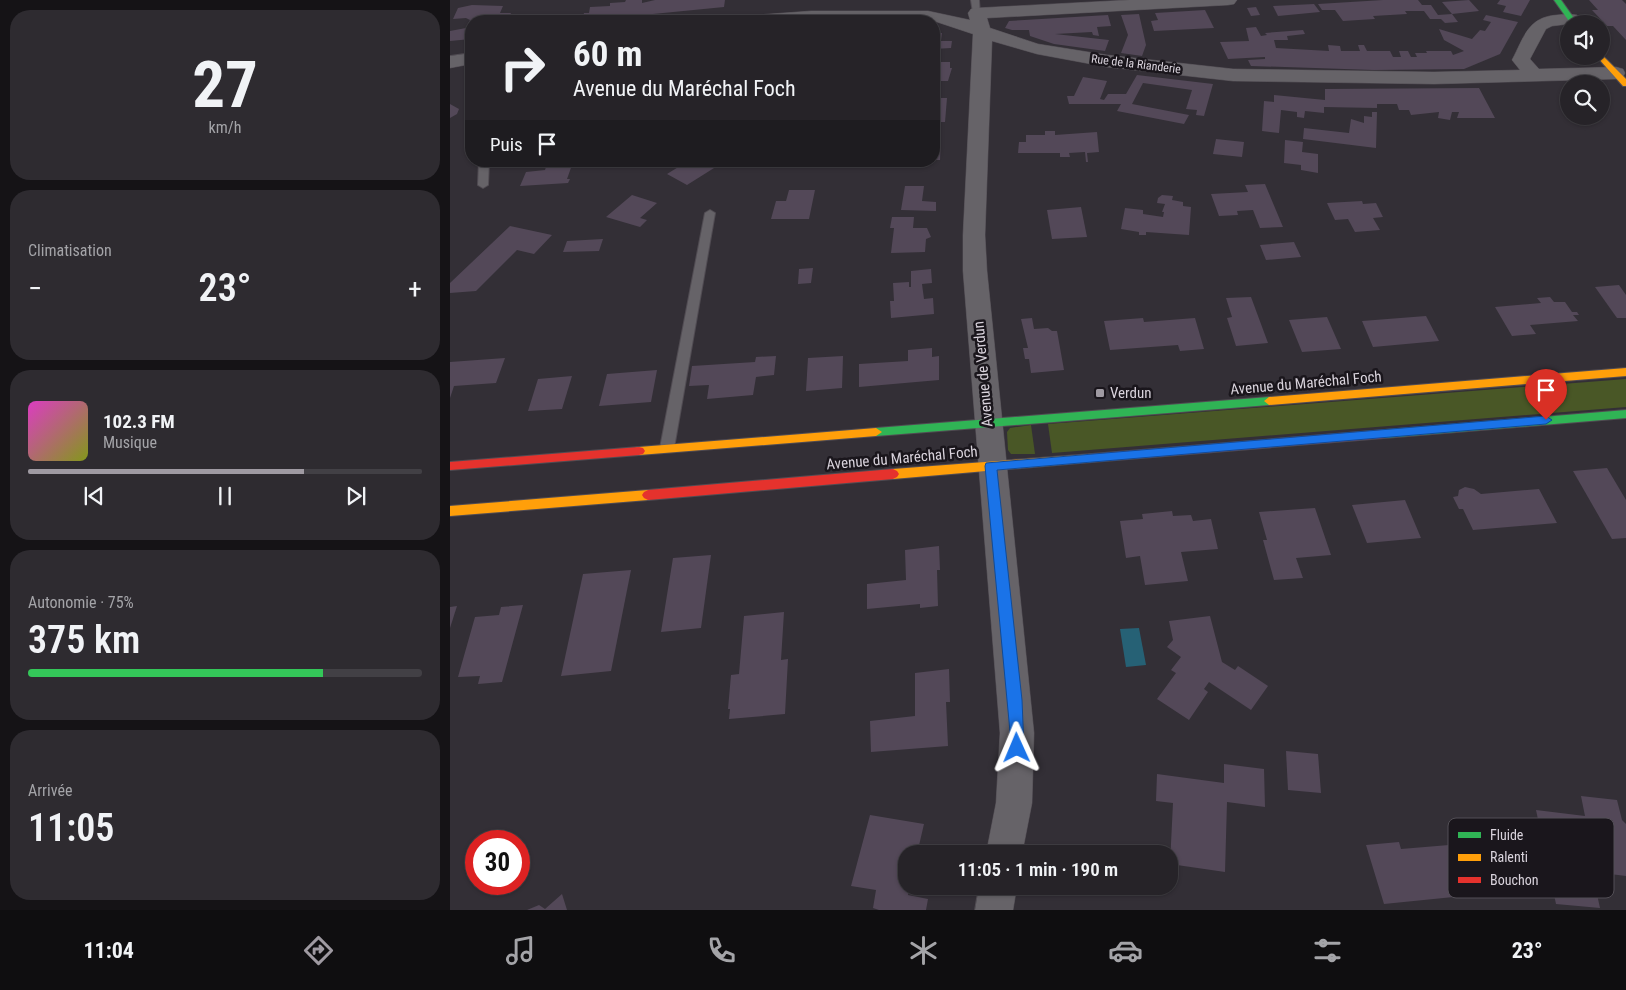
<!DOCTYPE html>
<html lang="fr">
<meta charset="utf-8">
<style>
body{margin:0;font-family:"Roboto Condensed",sans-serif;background:#2e2b30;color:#f1f3f6;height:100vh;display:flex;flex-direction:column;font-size:19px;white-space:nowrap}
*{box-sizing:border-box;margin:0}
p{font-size:16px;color:#a4a4a8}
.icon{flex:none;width:28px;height:28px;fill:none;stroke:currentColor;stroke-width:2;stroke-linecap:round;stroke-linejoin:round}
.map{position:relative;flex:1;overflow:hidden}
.panel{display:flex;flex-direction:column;gap:10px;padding:10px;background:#151316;width:450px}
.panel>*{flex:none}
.hud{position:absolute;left:15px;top:15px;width:475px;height:152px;border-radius:20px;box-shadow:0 1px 4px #0004,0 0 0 1px #424045;background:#262328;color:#f1f3f6;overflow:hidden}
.controls{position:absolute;left:1110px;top:15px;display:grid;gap:10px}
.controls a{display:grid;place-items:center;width:50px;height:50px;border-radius:50%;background:#262328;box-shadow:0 1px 4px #0004,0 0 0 1px #424045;font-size:25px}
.speed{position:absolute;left:15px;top:830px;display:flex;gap:10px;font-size:25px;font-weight:700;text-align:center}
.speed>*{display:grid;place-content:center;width:65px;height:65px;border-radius:50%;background:#262328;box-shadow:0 1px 4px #0004,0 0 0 1px #424045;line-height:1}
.speed .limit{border:8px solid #d22;background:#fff;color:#111}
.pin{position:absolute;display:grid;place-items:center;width:42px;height:42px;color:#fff;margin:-51px -21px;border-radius:50% 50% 50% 0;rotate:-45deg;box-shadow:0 0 5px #0007}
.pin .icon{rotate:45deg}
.me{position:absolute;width:55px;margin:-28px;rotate:359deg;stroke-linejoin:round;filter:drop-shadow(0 0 4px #0008)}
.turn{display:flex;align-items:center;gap:18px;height:105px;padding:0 25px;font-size:22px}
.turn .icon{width:65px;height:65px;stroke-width:2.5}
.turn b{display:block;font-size:35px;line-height:42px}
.then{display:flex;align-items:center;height:48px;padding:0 25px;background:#0003;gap:10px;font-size:19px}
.big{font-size:38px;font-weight:600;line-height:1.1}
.panel .widget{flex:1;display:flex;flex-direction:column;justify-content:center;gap:8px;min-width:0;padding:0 18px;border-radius:20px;background:#2e2b30}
.panel .dial{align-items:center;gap:0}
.dial b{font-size:65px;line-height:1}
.song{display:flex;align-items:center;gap:15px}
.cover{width:60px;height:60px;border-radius:8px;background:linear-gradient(135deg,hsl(310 70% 55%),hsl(70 70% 35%))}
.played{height:5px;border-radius:2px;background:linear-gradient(90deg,#9f9aa2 70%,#424045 70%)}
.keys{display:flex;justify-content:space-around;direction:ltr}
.heat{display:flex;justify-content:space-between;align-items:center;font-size:28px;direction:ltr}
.charge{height:8px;border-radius:4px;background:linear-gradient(90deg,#34c759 75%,#424045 0)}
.trip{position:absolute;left:448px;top:845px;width:280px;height:50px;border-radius:20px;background:#262328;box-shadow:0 1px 4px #0004,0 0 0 1px #424045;font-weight:600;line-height:50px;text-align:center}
.tab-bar{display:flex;height:80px;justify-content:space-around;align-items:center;background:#0f0e10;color:#a4a4a8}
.tab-bar .icon{width:35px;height:35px}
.tab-bar .active{color:#9f9aa2}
.tab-bar b{font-size:22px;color:#f1f3f6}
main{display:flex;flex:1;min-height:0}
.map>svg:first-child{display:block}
.green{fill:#495726}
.water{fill:#266175}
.building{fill:#534858}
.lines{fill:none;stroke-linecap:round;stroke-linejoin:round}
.lane-casing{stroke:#514c53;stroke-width:2}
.street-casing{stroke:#514c53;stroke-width:1}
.fast-casing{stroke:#514c53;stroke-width:2}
.slow-casing{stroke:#514c53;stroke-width:2}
.jam-casing{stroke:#514c53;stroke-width:2}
.lane{fill:#666368;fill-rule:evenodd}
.street{fill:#666368;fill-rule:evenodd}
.fast{fill:#30b455;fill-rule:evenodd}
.slow{fill:#ff9f0a;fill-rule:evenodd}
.jam{fill:#e5322d;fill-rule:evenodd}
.route{fill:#1a73e8;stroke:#114b97}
.poi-dot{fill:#9f9aa2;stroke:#1a161c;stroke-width:2}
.labels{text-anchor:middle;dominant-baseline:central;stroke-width:5;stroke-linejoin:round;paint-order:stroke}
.far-street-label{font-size:12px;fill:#d9d3dc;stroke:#1a161c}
.street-label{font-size:15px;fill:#d9d3dc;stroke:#1a161c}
.poi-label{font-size:15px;fill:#d9d3dc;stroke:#1a161c;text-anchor:start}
.key{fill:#1a161c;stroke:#534f56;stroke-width:1}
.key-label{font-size:14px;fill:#d9d3dc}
</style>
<main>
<section class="panel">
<div class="widget dial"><b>27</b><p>km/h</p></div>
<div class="widget"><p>Climatisation</p>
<div class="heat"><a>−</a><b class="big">23°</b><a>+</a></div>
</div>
<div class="widget">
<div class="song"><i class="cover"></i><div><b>102.3 FM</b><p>Musique</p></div></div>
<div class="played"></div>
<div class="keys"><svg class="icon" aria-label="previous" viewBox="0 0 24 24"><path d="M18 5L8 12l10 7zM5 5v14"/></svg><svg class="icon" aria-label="pause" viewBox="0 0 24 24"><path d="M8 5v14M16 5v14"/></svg><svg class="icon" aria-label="next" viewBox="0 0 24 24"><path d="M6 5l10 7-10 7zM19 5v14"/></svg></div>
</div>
<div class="widget"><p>Autonomie · 75%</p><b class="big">375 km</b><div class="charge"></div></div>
<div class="widget"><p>Arrivée</p><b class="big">11:05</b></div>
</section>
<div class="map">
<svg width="1176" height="910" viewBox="0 0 1176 910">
<rect width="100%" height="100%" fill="#332f36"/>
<g class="green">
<polygon points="1176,379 1176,407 602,453 598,424"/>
<polygon points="581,425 585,454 561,454 558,450 557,432 560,428"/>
</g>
<polygon class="water" points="689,628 696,665 676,667 670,629"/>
<g class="building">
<polygon points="176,0 192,0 192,3 205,0 275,0 274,7 132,21 134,13 139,13 140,7 160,6 160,3 175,2"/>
<polygon points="933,0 968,0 972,5 981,5 988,15 1002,14 1008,22 995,23 991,19 980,19 974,11 955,11 957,14 923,16 925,19 893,21 885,10 872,10 868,4"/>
<polygon points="1019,0 1029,11 1002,14 992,2"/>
<polygon points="1050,0 1080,0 1071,16 1053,12 1056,6 1047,4"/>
<polygon points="1139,0 1172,0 1176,4 1176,40 1163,26 1157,26 1142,10 1148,10"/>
<polygon points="864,4 870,12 828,16 823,6"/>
<polygon points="22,5 53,6 50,13 61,13 58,21 21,21 21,39 0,41 0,31 16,28 20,20 16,18 3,19 8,8"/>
<polygon points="806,7 810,15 801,16 797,8"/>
<polygon points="755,10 764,28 704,31 701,21 708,20 705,13"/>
<polygon points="689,14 696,45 692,56 671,53 678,35 671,15"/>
<polygon points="658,15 661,26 647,27 649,36 643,35 642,32 605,34 659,40 655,51 604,44 580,36 579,30 562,30 555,28 559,21"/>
<polygon points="1036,15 1068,22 1050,54 1014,69 924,70 801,66 798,60 815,59 815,57 778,59 770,42 799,41 796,28 806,27 811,36 817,35 815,33 853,30 855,34 837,36 838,40 824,40 826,48 879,51 878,45 890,46 891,51 910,51 908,45 914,45 917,51 940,51 943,57 951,57 949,51 958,51 961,57 967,57 965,53 977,53 976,51 1001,51 1003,55 1014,51 994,40 989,29 1022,39 1030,30 1035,31 1041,22 1033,20"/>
<polygon points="484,33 492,33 491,41 502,41 501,48 484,49"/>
<polygon points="484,62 500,62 500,68 502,68 498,81 484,81"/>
<polygon points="687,75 763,84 754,116 746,115 747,110 736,109 742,90 693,83 682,104 739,115 734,124 667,111 671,104 619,104 617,96 624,96 633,77 657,81 650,99 654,100 658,94 676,94"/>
<polygon points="1029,88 1045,118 1007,118 1009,112 1002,112 1000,120 988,118 989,112 961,115 959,110 949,110 947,104 927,104 927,108 874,107 874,113 855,111 854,118 847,117 847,112 831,110 829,133 812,131 814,101 824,102 824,95 875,100 875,89"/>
<polygon points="484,98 497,98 495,122 484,122"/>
<polygon points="0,104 9,109 7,114 0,118"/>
<polygon points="922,112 927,112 926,148 853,139 854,128 899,133 901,119 914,123 914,116 922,117"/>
<polygon points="595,131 605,131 605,135 647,132 649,152 637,153 638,162 636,162 635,152 619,153 620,157 610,157 610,153 568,153 569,142 576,142 576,135 595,135"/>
<polygon points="766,139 794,142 792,157 763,154"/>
<polygon points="484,140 491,140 490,160 484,160"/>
<polygon points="835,140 853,142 852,152 868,154 868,173 851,170 851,165 834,163"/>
<polygon points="98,161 127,161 125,165 122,165 117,179 120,179 118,183 70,186 76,172 95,170"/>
<polygon points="238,161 280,161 275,164 272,163 237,185 217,174"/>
<polygon points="349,161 381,161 380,166 348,166"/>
<polygon points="815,184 833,227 810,228 803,210 787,211 788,215 769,216 761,194 798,192 795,185"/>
<polygon points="455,186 474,186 472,201 486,202 486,211 451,210"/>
<polygon points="339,190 365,190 359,219 321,219 326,201 336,201"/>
<polygon points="182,195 207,203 190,218 197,220 190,227 156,217"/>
<polygon points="712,195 723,196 722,200 733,202 733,206 741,207 739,235 696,232 696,235 689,235 689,232 671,229 675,208 693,210 693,214 713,217 714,212 712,212 715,204 707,203 708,198"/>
<polygon points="912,201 913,204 926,203 933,217 923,218 930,230 905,232 898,219 885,220 877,203"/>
<polygon points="631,207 637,237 602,239 597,210"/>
<polygon points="442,217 464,217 463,228 477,228 481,237 476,239 475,252 441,253 444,228 440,228"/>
<polygon points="60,226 102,235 84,254 67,250 26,291 0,293 0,283"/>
<polygon points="153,239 149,251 113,252 117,241"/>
<polygon points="844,242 851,257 816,260 810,245"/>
<polygon points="363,268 361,283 348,284 349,269"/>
<polygon points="481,269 482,283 472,284 474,299 483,298 484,314 441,318 440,301 444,301 443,283 459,282 459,287 461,287 461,271"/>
<polygon points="1169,285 1176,295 1176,318 1167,318 1145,287"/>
<polygon points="801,297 818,343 786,346 777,318 782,317 776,298"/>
<polygon points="1100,297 1104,302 1115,302 1122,312 1127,312 1129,315 1123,315 1128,321 1080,325 1086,334 1062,336 1045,307 1091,303 1087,298"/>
<polygon points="976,316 989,341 923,347 912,321"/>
<polygon points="877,317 891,349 852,352 839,320"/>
<polygon points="582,318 584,329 598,328 602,331 607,331 614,370 581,373 579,359 575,359 573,348 578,348 571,319"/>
<polygon points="693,318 694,322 745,318 754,349 730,351 728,345 660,350 654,321"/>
<polygon points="482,348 482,357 489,356 489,380 409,387 409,364 458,361 458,350"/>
<polygon points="326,356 324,375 306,377 303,395 257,399 259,385 239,386 242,366 305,362 306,357"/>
<polygon points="393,356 392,388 356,391 358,358"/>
<polygon points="55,358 46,383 4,386 0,398 0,362"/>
<polygon points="207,370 201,402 149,406 157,374"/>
<polygon points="122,376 112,409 78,411 88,379"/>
<polygon points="1157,468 1176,500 1176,538 1162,539 1123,471"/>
<polygon points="1015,487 1024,489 1031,494 1089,489 1107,523 1023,530 1013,509 1009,509 1003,497 1008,496 1009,490"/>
<polygon points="955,500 971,538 917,543 902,505"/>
<polygon points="865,508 881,555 846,558 853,578 824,580 813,540 817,540 809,512"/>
<polygon points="722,511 723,516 741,515 743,521 761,519 768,549 731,552 738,581 695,585 690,556 676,558 670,521 693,519 692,514"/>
<polygon points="489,546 490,570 487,570 488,606 470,608 470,604 417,609 417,584 456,580 455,550"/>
<polygon points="261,555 251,628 211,632 223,558"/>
<polygon points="181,570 161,671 111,676 133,574"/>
<polygon points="73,605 52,682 28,684 30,676 8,677 25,617 49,615 51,607"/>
<polygon points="7,606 0,628 0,607"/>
<polygon points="334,612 331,660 338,659 335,714 279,719 280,709 278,709 281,675 289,674 294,616"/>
<polygon points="760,616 772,662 785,670 788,666 818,686 801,710 759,682 754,689 758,692 739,720 707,699 726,673 721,670 731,657 717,647 723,640 719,621"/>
<polygon points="499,669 500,702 496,702 498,746 421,752 420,721 465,716 465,673"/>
<polygon points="836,751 868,754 871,793 838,790"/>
<polygon points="774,764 814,769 815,807 777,802 775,872 720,864 723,803 706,801 707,774 774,783"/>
<polygon points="1131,796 1167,800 1172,820 1176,824 1176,876 1160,874 1159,868 1141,867 1150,908 1106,904 1086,810 1135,816"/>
<polygon points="420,815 474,824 467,854 456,854 456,886 460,886 458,895 478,899 476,910 429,910 423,908 426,890 401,886"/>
<polygon points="949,842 951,849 1035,842 1053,892 934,904 916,845"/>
<polygon points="112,894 117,910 77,910 89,905 95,909"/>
</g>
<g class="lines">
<g class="lane-casing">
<g id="lane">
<polygon points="521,0 529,0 530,15 523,13"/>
<polygon points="29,161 39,161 38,185 33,188 28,185"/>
<polygon points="260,210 265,213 224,448 222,452 212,452 210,448 255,213"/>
</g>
</g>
<g class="street-casing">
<g id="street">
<path d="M679 0H787L784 4 778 5 537 18 540 28 588 44 657 55 783 69 984 72 1070 70 1062 60C1074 37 1078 17 1107 15 1114 14 1120 14 1127 15L1130 19 1127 23 1102 26 1096 29 1080 59 1089 69 1166 67 1173 69 1175 73 1173 77 1166 79 984 84 783 81 657 67 587 54 542 41 535 235 537 271 584 733 582 803 572 854H536L546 803 550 733 513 271V235L523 34 484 21H284L287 17 293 16 361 11H478L520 20 518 13 521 9 527 8Z"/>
<polygon points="21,53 21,64 0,68 0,56"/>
<polygon points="529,886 567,886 563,910 525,910"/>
</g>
</g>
<g class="fast-casing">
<g id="fast">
<polygon points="1104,0 1111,0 1128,24 1121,24"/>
<polygon points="819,397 824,401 819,405 426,436 420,432 426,428"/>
<polygon points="1176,410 1176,418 934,438 928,434 934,430"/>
</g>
</g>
<g class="slow-casing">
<g id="slow">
<polygon points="1151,54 1176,79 1176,86 1173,86 1148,58 1147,56 1151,56"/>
<polygon points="1176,368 1176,376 819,405 814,401 819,397"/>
<polygon points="426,428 432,432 426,436 189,455 185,454 183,451 185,448 189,447"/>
<polygon points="642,454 646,455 648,458 646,461 642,462 443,479 439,477 437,474 439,471 443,469"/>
<polygon points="198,490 202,492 204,495 202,498 198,500 0,516 0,506"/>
</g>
</g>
<g class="jam-casing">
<g id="jam">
<polygon points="934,430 940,434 934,438 642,462 638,461 636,458 638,455 642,454"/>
<polygon points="189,447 193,448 195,451 193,454 189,455 0,470 0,462"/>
<polygon points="443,469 447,471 449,474 447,477 443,479 198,500 194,498 192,495 194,492 198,490"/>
</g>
</g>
<use href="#lane" class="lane"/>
<use href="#street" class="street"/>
<use href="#fast" class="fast"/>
<use href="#slow" class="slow"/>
<use href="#jam" class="jam"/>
</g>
<polygon class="route" points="1096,416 1102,420 1096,424 547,470 572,700 574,748 572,753 567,755 562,753 535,466 536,463"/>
<rect class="poi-dot" x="645" y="388" width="10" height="10" rx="2.5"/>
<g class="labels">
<g class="far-street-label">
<text transform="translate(686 64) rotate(7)">Rue de la Rianderie</text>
</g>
<g class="street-label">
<text transform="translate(533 374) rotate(-95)">Avenue de Verdun</text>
<text transform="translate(856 383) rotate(-5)">Avenue du Maréchal Foch</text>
<text transform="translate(452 458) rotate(-5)">Avenue du Maréchal Foch</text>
</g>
<g class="poi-label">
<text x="660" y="393">Verdun</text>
</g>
</g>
<rect x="998" y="818" width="166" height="80" rx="8" class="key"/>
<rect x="1008" y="832" width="23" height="6" fill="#30b455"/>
<rect x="1008" y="854" width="23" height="7" fill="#ff9f0a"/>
<rect x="1008" y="877" width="23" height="6" fill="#e5322d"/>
<g class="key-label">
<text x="1040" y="840">Fluide</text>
<text x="1040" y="862">Ralenti</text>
<text x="1040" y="885">Bouchon</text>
</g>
</svg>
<div class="controls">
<a><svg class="icon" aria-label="sound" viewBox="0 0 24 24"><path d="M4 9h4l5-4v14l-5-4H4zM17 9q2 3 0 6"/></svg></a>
<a><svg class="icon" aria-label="search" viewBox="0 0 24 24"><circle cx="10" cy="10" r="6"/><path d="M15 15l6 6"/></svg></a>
</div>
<div class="speed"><div class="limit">30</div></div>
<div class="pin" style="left:1096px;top:420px;background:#d93025"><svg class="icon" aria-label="arrive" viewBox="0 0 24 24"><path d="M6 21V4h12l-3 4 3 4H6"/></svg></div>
<svg class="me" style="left:567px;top:748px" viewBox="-20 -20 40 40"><path d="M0-17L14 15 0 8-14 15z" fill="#1a73e8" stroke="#fff" stroke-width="4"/></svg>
<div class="trip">11:05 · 1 min · 190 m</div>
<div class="hud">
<div class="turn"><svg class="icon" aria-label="right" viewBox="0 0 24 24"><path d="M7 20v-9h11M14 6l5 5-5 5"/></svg><div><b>60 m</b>Avenue du Maréchal Foch</div></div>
<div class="then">Puis<svg class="icon" aria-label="arrive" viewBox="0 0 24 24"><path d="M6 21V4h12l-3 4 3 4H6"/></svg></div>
</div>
</div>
</main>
<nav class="tab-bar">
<b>11:04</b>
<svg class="icon active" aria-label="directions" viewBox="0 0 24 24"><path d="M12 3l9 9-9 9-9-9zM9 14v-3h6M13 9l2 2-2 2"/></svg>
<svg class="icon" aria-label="music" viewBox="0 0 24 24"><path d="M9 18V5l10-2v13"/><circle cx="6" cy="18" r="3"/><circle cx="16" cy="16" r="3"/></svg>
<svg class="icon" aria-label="phone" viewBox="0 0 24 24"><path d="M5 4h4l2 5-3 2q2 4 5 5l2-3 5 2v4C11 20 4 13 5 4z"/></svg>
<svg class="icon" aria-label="climate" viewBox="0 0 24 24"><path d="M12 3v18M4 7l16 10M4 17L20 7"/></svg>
<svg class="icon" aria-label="car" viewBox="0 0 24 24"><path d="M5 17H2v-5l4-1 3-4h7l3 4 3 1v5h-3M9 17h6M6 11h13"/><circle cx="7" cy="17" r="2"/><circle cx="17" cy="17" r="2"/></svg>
<svg class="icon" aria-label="filters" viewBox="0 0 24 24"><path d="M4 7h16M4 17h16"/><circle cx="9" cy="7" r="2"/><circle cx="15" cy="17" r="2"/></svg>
<b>23°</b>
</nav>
